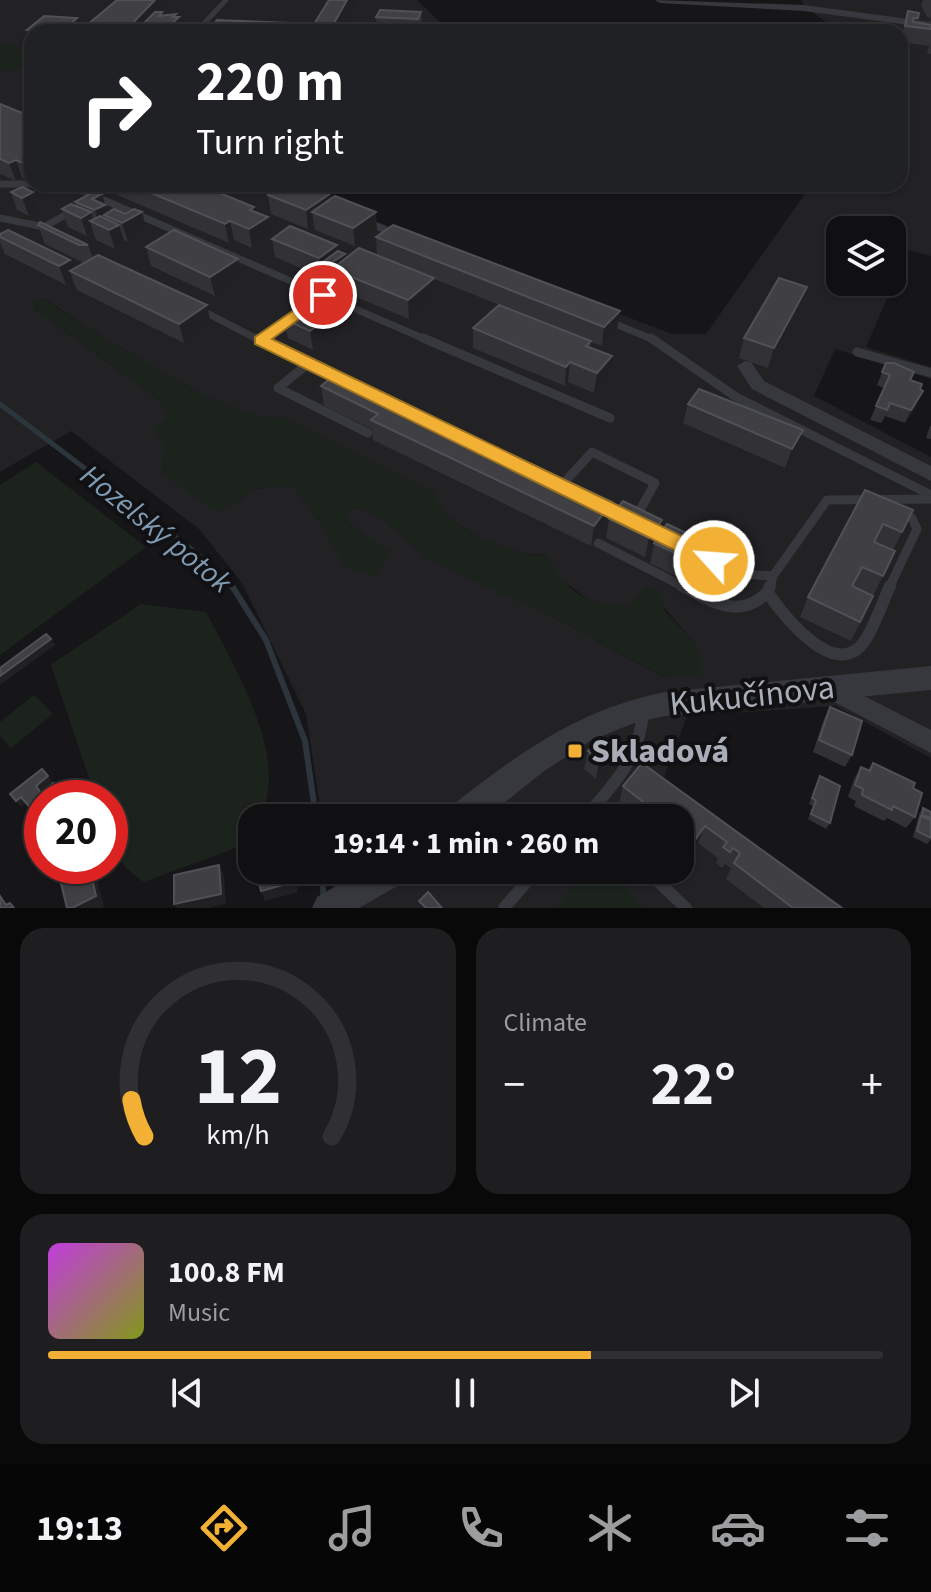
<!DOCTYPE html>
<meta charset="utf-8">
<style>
body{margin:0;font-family:"Source Sans 3",sans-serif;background:#1e1e20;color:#f1f3f6;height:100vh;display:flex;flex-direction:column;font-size:30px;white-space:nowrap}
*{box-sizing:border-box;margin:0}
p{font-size:26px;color:#9c9d9f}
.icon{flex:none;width:44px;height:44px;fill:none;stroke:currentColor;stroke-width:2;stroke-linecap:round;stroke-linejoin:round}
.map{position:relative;height:908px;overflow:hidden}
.panel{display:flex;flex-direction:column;gap:20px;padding:20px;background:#09090a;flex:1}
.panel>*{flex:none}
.top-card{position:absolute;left:24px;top:24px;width:884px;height:168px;border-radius:24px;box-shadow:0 2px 6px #0004,0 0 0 2px #303032;background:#202124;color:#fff;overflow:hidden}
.buttons{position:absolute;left:826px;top:216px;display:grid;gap:16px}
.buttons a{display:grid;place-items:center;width:80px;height:80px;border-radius:16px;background:#101012;box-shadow:0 2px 6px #0004,0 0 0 2px #303032;font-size:40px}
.speed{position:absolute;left:24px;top:780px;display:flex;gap:16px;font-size:40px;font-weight:700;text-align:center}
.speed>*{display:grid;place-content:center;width:104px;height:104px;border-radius:50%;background:#101012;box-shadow:0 2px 6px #0004,0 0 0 2px #303032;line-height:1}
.speed .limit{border:12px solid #d22;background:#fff;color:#111}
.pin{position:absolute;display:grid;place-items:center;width:68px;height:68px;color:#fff;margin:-34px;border:4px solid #fff;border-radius:50%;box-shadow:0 2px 8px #0007}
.me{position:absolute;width:88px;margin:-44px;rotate:296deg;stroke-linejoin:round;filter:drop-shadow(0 0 6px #0008)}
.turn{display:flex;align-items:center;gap:28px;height:168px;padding:0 40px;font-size:36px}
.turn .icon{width:104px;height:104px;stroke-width:2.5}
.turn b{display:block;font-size:56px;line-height:68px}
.big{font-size:60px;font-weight:700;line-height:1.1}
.panel .card{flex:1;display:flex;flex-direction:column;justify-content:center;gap:12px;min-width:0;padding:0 28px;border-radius:24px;background:#1e1e20}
.panel .dial{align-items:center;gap:0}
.dial svg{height:208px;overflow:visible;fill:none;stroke:#303032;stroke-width:7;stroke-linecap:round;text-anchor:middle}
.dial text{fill:#f1f3f6;stroke:none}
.song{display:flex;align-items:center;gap:24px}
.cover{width:96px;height:96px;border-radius:12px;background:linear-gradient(135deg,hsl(290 70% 55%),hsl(70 70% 35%))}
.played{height:8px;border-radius:4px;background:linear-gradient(90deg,#f2b134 65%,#303032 65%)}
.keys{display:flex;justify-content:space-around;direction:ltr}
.heat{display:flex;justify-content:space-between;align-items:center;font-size:44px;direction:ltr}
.panel .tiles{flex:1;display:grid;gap:20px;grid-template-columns:1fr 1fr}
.card:last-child{grid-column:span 2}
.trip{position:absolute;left:238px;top:804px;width:456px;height:80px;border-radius:24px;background:#101012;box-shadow:0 2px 6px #0004,0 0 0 2px #303032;font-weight:700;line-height:80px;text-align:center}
.menu{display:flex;height:128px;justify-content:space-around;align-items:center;background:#060607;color:#9c9d9f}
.menu .icon{width:56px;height:56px}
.menu .active{color:#f2b134}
.menu b{font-size:36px;color:#f1f3f6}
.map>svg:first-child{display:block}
.built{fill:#222225;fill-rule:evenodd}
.green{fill:#1c231d}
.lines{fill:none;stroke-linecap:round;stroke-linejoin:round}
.stream-far1{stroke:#2c353c;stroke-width:5}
.stream{stroke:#2c353c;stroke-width:6}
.service-far3{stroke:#37383d;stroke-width:5}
.service-far2{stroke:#37383d;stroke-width:7}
.service-far1{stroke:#37383d;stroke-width:9}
.service{stroke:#37383d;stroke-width:12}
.minor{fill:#37383d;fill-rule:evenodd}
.tertiary{fill:#37383d;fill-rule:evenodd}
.wall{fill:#323236}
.shaded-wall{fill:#212124}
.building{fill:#3f3f44;stroke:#4f5156;stroke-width:2}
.route{fill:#f2b134;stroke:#9d7322;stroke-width:2}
.poi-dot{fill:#f2b134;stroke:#111113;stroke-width:3}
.labels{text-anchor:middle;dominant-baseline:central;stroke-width:8;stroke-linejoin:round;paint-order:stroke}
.water-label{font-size:30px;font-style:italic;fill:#7f9bb3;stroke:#111113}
.near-street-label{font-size:34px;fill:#a8adb8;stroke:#111113}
.near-poi-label{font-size:34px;font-weight:bold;fill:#a8adb8;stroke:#111113;text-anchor:start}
</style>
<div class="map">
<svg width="931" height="908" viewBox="0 0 931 908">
<rect width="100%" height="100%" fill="#161618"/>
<g class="built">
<polygon points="0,0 417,0 450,32 32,32 32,55 0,43"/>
<path d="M802 0H931V256L908 250 866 347 931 367V379L835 349 814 396 931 457V758L835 706 687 716 664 777 647 775 828 908H335L330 870H680V818H322L306 714 242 583 199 529 71 431 0 472V71L32 67V184H308L378 222 672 334H706L812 184H900V32H840L804 6ZM840 230H892V282H840ZM46 299 87 328 206 397 257 416 287 418 432 491 446 516 482 540 524 554 548 555 558 577 593 603 627 607 647 588 693 641 665 678 555 618 427 558 379 516 352 507 346 522 364 534 318 520 293 485 256 489 228 508 162 473 167 418 161 401 34 309Z"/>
</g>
<g class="green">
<polygon points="0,43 32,55 32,67 0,71"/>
<path d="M45 299 87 328 206 397 257 416 287 418 433 491 446 516 482 540 524 554 548 555C565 593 586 603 626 607L647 588 660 590 664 610 693 641 704 664 698 675 666 678 555 618 427 558 379 516 353 507 346 522 390 552 375 577 343 565 318 520 293 485 256 489 228 508 215 512 162 473 163 443 152 428 167 418 161 401 34 309 33 300Z"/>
<polygon points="36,462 146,547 0,655 0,485"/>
<path d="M141 604 206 612C232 662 294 764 258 818H252V827L238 847 144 882C105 854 110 843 110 798H96L51 665Z"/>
<polygon points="34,695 53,714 11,748 0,736 0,722"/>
<polygon points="582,870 610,870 643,908 556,908"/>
</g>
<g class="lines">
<polyline class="stream-far1" points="0,404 195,552 233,588"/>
<g class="stream">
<polyline points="232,586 266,640 305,741 316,818"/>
<polyline points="322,870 324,908"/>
</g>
<polyline class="service-far3" points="196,32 226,0"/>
<g class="service-far2">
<polyline points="0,184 46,184"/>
<polyline points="67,184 323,295"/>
<polyline points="249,184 289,192"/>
<polyline points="0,218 44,227"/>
<polyline points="366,221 396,235"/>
<polyline points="48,231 44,227 72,211"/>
<polyline points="199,309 259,340"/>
<polyline points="606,320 654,340"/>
<polyline points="260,340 323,295 427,340"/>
</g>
<g class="service-far1">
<polyline points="256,338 260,340"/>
<polyline points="263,338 260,340 343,380"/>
<polyline points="423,338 610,418"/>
<polyline points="651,338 736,397 931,495"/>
<polyline points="857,352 931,373"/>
<polyline points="309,363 278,388 368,433"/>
<polyline points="561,486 592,452 655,483 635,519"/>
<polyline points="598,543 686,588"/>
<polyline points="713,560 741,574 773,576 827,500 931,499"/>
<polyline points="770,588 773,576"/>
<polyline points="889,588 917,529 912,518 901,509"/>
</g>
<g class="service">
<path d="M682 586C706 598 732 617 758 600 765 595 768 593 770 586"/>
<path d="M768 593C783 615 835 682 864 642 875 626 882 603 890 586"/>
<path d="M584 818C613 786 641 756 643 711"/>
<polyline points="646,870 686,908"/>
<polyline points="504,908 537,870"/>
</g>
<g class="minor">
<polygon points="655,0 804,5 931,22 931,28 804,11 660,3"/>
<polygon points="745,361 751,362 764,381 931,466 931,481 752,389 737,366"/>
<polygon points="829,678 931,730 931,753 821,695 818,688 821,681"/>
</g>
<g class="tertiary">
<path d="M931 666V690L665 716 634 723 590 741 543 772 485 818H446L450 807C520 753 576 710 665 692Z"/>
<polygon points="364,870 411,870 406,881 359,908 312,908 317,897"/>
</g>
</g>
<g class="wall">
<polygon points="117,0 173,0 162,12 163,15 177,17 182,32 144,32 88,28 87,25"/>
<polygon points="923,0 931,0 931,18 927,17 921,5"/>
<polygon points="908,11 919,13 917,23 929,24 931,19 931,54 927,54 929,46 900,42"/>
<polygon points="421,12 422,23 429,28 377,26 376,17"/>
<polygon points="210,29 290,32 210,32"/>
<polygon points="27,30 81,32 32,32 32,45"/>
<polygon points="0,104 32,117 32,180 29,181 22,178 16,181 0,174"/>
<polygon points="104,184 198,184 255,212 271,235 252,248 234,240 229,243 106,190"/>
<polygon points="11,192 33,192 40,210 29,216 17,210"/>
<polygon points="331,193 331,199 377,230 355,246 315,230 314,225 308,229 271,214 268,195"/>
<polygon points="102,194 107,212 125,214 142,212 147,231 128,242 124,240 125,243 115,249 96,240 93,232 87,236 68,227 62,209 76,206 75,202"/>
<polygon points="38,225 88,245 93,258 207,305 211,325 184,343 77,290 73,281 66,285 5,254 0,243 0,234 73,270 84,263 45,244"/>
<polygon points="376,237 617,330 602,346 591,342 590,347 609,375 594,393 568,382 565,386 473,348 473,328 530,317 434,279 435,297 409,319 334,288 333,282 327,280 326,274 321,277 275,257 272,239 338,251 345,254 345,258 377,255"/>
<polygon points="146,247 242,278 215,296 151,266"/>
<polygon points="801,306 768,368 739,358 744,338"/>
<polygon points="296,310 325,342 313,350 288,338 284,319"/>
<polygon points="886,363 910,380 920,389 917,404 905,423 885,416 881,423 870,420 884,388 877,385"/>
<polygon points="321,386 612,502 609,522 591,546 373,440 372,429 324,406"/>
<polygon points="688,404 803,430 796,450 785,468 683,423"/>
<polygon points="930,426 931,426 931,439 926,438"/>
<polygon points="865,490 913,510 893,550 895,551 851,641 800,617 808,597"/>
<polygon points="609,519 658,537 727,552 721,572 708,592 650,563 654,545 645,557 606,538"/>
<polygon points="830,707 852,755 845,767 813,752 824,719"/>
<polygon points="588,751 611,765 596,779 584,769"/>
<polygon points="642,763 842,908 764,908 726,879 731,868 725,864 722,868 716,863 718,858 698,843 684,863 680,860 680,818 637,818 619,804 623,786"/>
<polygon points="873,763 913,788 915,817 906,828 887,818 884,821 854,806 856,801 848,797 854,779 861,767 868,770"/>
<polygon points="820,776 830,823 826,829 808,819 813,806 809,804"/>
<polygon points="923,808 931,818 930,820 931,820 931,839 927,844 913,837 919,814"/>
</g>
<g class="shaded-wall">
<polygon points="155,0 173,0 150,25 142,25 143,32 124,32"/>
<polygon points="347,0 356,0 356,1 339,32 329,32"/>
<polygon points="176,14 177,18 179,17 182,32 171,32 169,26 173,17"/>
<polygon points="77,18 81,32 68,32 67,27"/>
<polygon points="289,23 290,32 283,32"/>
<polygon points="32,159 32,180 29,181 23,163"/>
<polygon points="16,160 22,178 16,181 9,163"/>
<polygon points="33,192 40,210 29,216 22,198"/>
<polygon points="331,193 333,212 312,212 314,225 308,229 306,210"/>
<polygon points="102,194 107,212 104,215 107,225 99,226 92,199"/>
<polygon points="254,207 257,223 268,217 271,235 252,248 249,229 250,210"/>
<polygon points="91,212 94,223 90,221 93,232 87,236 81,218"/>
<polygon points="142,212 147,231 128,242 122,223"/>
<polygon points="376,212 377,230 355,246 353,228"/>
<polygon points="230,221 234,240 229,243 225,224"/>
<polygon points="119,225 125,243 115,249 109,230"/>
<polygon points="337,245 339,258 345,254 347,273 332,269 333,282 331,263 324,261 326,274 321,277 319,258"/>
<polygon points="238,259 242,278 215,296 210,277"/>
<polygon points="70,260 74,273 70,271 73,281 66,285 59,266"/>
<polygon points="434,278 435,297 409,319 408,300"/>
<polygon points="807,287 801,306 768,368 774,348"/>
<polygon points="207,305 211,325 184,343 179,324"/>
<polygon points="620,311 617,330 602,346 604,327"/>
<polygon points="322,322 325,342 313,350 310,331"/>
<polygon points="612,356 609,375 594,393 597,373"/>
<polygon points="570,362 568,382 565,386 566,367"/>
<polygon points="923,391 917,404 905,423 911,410"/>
<polygon points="803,430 796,450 785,468 792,449"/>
<polygon points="612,502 609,522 591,546 594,526"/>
<polygon points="662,520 658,539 645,557 649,538"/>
<polygon points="727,552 721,572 708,592 714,572"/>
<polygon points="51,639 55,645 0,685 0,676"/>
<polygon points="615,748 611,765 596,779 599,762"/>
<polygon points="48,776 52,782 40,792 36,786"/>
<polygon points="58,790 62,795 58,798 47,798"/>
<polygon points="21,797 25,803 21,807 16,801"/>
<polygon points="42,802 42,811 36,816 32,810"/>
<polygon points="705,826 698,843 684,863 690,847"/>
<polygon points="219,865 224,876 226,904 208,908 176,908 174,904"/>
<polygon points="82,866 86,866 91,884 84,873"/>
<polygon points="90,870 97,881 104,906 101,908 72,908"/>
<polygon points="292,870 294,870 298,892 265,901 261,891"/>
</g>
<g class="building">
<polygon points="117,0 155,0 124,32 84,32 92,25 87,25"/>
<polygon points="329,0 347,0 329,32 309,32"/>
<polygon points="380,10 421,12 418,19 376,17"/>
<polygon points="908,11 919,13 918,18 913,18 913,22 931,25 931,29 905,26"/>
<polygon points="155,12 162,12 159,16 176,14 173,17 179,17 169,26 142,25"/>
<polygon points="44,16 77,18 67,27 74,27 68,32 27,30"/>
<polygon points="217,20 289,23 283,32 210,29"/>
<polygon points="416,23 428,24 427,28 433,28 431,32 369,32 372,25 414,27"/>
<polygon points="0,104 32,117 32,159 23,163 16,160 9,163 0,159"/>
<polygon points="130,184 198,184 254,207 250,210 268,217 249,229 230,221 225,224"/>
<polygon points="285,184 306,184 331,193 306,210 268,195"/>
<polygon points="22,187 33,192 22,198 11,192"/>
<polygon points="95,191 102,194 92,199 105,205 94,210 75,202"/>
<polygon points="335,196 376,212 353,228 312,212"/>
<polygon points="71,204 91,212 81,218 62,209"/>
<polygon points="114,209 125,214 134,209 142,212 122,223 104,215"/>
<polygon points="100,216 119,225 109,230 90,221"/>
<polygon points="40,222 88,245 79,245 38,225"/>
<polygon points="393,225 620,311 604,327 376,237"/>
<polygon points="290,226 337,245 319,258 272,239"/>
<polygon points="8,230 70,260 59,266 0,237 0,234"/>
<polygon points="174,230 238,259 210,277 146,247"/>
<polygon points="359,248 434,278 408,300 332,269"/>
<polygon points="338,251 345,254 331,263 324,261"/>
<polygon points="98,255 207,305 179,324 70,271"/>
<polygon points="779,278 807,287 774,348 744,338"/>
<polygon points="499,305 591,341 586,346 612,356 597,373 570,362 566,367 473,328"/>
<polygon points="296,310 322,322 310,331 284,319"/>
<polygon points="886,363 894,363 914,372 910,380 922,384 920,389 923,391 911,410 890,403 887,410 876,406 890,375 882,372"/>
<polygon points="337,373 612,502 594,526 371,420 378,414 321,386"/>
<polygon points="699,389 803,430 792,449 688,404"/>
<polygon points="865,490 913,510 902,532 883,524 874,542 895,551 883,576 862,567 852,586 873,596 860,622 808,597"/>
<polygon points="623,501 662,520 649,538 609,519"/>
<polygon points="667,524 727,552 714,572 654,543"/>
<polygon points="46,634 51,639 0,676 0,668"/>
<polygon points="830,707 862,721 852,755 819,740"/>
<polygon points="603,737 615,748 599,762 588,751"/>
<polygon points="642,763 842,908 793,908 734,863 740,853 733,848 730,852 723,847 727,842 705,826 690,847 680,839 680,818 653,818 656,812 623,786"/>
<polygon points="873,763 915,783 913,788 922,793 915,817 893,806 892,810 862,795 863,789 855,785 861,767 870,771"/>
<polygon points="42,769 48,776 36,786 41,793 53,783 58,790 47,798 42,798 42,802 32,810 21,797 16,801 10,794"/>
<polygon points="820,776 840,786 830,823 811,814 816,800 812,798"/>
<polygon points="923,808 931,812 931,818 922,815"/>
<polygon points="921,816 931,820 931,838 917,831"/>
<polygon points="219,865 221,894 174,904 174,875"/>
<polygon points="59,866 82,866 84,873 90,870 96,896 72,908 67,908 57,867"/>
<polygon points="256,870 292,870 294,882 261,891"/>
<polygon points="428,892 442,908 426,908 419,901"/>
<polygon points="0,896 6,905 10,903 14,908 0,908"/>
</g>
<polygon class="route" points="323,290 330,295 328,298 272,339 721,555 724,561 721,566 707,566 255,344 255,337"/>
<rect class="poi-dot" x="567" y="743" width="16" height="16" rx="4"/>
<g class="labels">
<g class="water-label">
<text transform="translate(156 529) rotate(39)">Hozelský potok</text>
</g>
<g class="near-street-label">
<text transform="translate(752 696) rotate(-6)">Kukučínova</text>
</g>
<g class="near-poi-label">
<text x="591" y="751">Skladová</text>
</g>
</g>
</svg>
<div class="buttons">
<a><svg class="icon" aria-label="layers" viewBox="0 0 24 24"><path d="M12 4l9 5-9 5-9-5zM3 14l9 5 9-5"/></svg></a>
</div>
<div class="speed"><div class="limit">20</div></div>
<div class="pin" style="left:323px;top:295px;background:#d93025"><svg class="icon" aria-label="arrive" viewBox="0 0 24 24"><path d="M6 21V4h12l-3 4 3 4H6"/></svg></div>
<svg class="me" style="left:714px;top:561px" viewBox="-20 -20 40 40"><circle r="17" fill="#f2b134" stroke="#fff" stroke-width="3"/><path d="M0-11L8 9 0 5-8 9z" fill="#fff"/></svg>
<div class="trip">19:14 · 1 min · 260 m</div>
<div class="top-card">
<div class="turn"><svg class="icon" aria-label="right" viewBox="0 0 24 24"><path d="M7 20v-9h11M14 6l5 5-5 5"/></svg><div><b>220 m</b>Turn right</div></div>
</div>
</div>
<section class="panel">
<div class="tiles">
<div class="card dial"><svg viewBox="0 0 100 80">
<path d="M14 69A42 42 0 1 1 86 69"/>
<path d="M14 69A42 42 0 0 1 9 55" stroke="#f2b134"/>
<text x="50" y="56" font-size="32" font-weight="700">12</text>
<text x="50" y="72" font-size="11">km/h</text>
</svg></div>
<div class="card"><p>Climate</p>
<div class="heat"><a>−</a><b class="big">22°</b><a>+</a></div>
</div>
<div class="card">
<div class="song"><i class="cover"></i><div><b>100.8 FM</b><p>Music</p></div></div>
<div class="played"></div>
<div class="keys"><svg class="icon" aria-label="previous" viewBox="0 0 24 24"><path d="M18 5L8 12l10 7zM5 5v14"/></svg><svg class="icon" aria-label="pause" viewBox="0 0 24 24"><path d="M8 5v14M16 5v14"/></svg><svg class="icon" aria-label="next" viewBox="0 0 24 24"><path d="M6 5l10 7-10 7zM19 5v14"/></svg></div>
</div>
</div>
</section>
<nav class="menu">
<b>19:13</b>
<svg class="icon active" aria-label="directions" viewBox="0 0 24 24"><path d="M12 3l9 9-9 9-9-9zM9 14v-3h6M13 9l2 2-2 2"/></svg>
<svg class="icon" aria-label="music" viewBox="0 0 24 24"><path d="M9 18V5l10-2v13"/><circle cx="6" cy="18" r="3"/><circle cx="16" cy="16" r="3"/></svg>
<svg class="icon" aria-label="phone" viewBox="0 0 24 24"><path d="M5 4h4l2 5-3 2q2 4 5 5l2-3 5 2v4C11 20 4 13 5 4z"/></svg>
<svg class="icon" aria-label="climate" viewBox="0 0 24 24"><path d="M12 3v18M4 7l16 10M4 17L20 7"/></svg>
<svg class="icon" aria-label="car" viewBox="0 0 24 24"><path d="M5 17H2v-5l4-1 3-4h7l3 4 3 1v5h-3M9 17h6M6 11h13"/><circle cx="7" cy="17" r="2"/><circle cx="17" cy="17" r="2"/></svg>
<svg class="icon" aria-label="filters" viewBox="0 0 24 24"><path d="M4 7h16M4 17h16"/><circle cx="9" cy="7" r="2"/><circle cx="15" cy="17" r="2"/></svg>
</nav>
